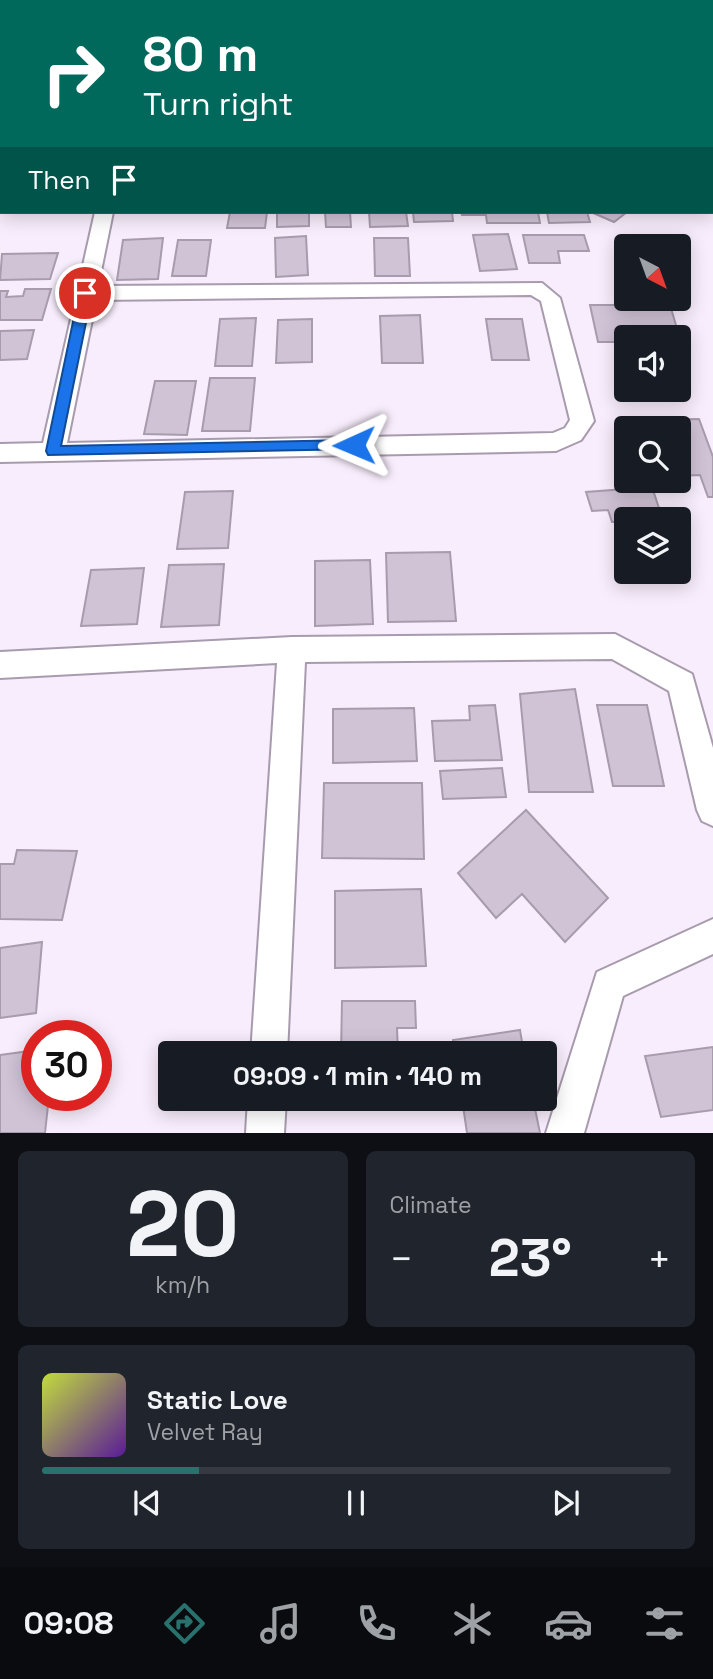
<!DOCTYPE html>
<meta charset="utf-8">
<style>
body{margin:0;font-family:"Space Grotesk",sans-serif;background:#20242c;color:#f1f3f6;height:100vh;display:flex;flex-direction:column;font-size:26px;white-space:nowrap}
*{box-sizing:border-box;margin:0}
p{font-size:23px;color:#9ea1a6}
.icon{flex:none;width:38px;height:38px;fill:none;stroke:currentColor;stroke-width:2;stroke-linecap:round;stroke-linejoin:round}
.map{position:relative;height:1133px;overflow:hidden}
.sheet{display:flex;flex-direction:column;gap:18px;padding:18px;background:#0d0f14;flex:1}
.sheet>*{flex:none}
.top-card{position:absolute;left:0px;top:0px;width:714px;height:214px;box-shadow:0 4px 18px #0003;background:#00695c;color:#fff;overflow:hidden}
.needle{width:46px;rotate:139deg}
.fabs{position:absolute;left:614px;top:234px;display:grid;gap:14px}
.fabs a{display:grid;place-items:center;width:77px;height:77px;border-radius:7px;background:#171b24;box-shadow:0 4px 18px #0003;font-size:35px}
.speed{position:absolute;left:21px;top:1020px;display:flex;gap:14px;font-size:35px;font-weight:700;text-align:center}
.speed>*{display:grid;place-content:center;width:91px;height:91px;border-radius:50%;background:#171b24;box-shadow:0 4px 18px #0003;line-height:1}
.speed .limit{border:10px solid #d22;background:#fff;color:#111}
.pin{position:absolute;display:grid;place-items:center;width:60px;height:60px;color:#fff;margin:-30px;border:4px solid #fff;border-radius:50%;box-shadow:0 2px 7px #0007}
.me{position:absolute;width:77px;margin:-38px;rotate:269deg;stroke-linejoin:round;filter:drop-shadow(0 0 5px #0008)}
.turn{display:flex;align-items:center;gap:24px;height:147px;padding:0 28px;font-size:32px}
.turn .icon{width:91px;height:91px;stroke-width:2.5}
.turn b{display:block;font-size:49px;line-height:60px}
.then{display:flex;align-items:center;height:66px;padding:0 28px;background:#0003;gap:14px;font-size:26px}
.big{font-size:52px;font-weight:800;line-height:1.1}
.sheet .tile{flex:1;display:flex;flex-direction:column;justify-content:center;gap:10px;min-width:0;padding:0 24px;border-radius:10px;background:#20242c}
.sheet .dial{align-items:center;gap:0}
.dial b{font-size:91px;line-height:1}
.song{display:flex;align-items:center;gap:21px}
.cover{width:84px;height:84px;border-radius:10px;background:linear-gradient(135deg,hsl(70 70% 55%),hsl(270 70% 35%))}
.played{height:7px;border-radius:4px;background:linear-gradient(90deg,#28716c 25%,#363941 25%)}
.keys{display:flex;justify-content:space-around;direction:ltr}
.heat{display:flex;justify-content:space-between;align-items:center;font-size:38px;direction:ltr}
.sheet .tiles{flex:1;display:grid;gap:18px;grid-template-columns:1fr 1fr}
.tile:last-child{grid-column:span 2}
.trip{position:absolute;left:158px;top:1041px;width:399px;height:70px;border-radius:7px;background:#171b24;box-shadow:0 4px 18px #0003;font-weight:800;line-height:70px;text-align:center}
.dock{display:flex;height:112px;justify-content:space-around;align-items:center;background:#090b0e;color:#9ea1a6}
.dock .icon{width:49px;height:49px}
.dock .active{color:#28716c}
.dock b{font-size:32px;color:#f1f3f6}
.map>svg:first-child{display:block}
.building{fill:#d0c3d6;stroke:#a79bad;stroke-width:2}
.lines{fill:none;stroke-linecap:round;stroke-linejoin:round}
.minor-casing{stroke:#a79bad;stroke-width:4}
.minor{fill:#fff;fill-rule:evenodd}
.route{fill:#1a73e8;stroke:#114b97;stroke-width:2}
</style>
<div class="map">
<svg width="713" height="1133" viewBox="0 0 713 1133">
<rect width="100%" height="100%" fill="#f8edfc"/>
<g class="building">
<polygon points="230,212 267,212 265,228 227,228"/>
<polygon points="277,212 309,212 309,226 277,227"/>
<polygon points="325,212 350,212 351,227 326,227"/>
<polygon points="369,212 406,212 408,226 370,227"/>
<polygon points="413,212 452,212 453,221 414,222"/>
<polygon points="461,212 538,212 540,223 487,223 486,215 462,215"/>
<polygon points="547,212 587,212 590,222 549,223"/>
<polygon points="591,212 627,212 614,222"/>
<polygon points="508,234 517,269 480,271 473,235"/>
<polygon points="523,235 584,235 589,251 558,251 560,263 529,263"/>
<polygon points="306,236 308,275 276,277 275,238"/>
<polygon points="163,238 158,279 117,280 123,240"/>
<polygon points="374,238 408,238 410,276 375,276"/>
<polygon points="178,240 211,240 206,276 172,276"/>
<polygon points="58,253 50,279 0,280 2,254"/>
<polygon points="25,289 51,289 42,320 0,320 0,291 8,291 6,297 23,296"/>
<polygon points="590,305 670,305 681,342 679,338 626,338 626,342 598,342"/>
<polygon points="420,315 423,363 382,363 380,316"/>
<polygon points="256,318 252,366 215,366 220,319"/>
<polygon points="312,319 312,362 276,363 278,320"/>
<polygon points="486,319 522,319 529,360 492,360"/>
<polygon points="34,330 27,359 0,360 0,331"/>
<polygon points="210,378 255,378 250,431 202,431"/>
<polygon points="155,381 196,381 187,435 144,434"/>
<polygon points="699,419 713,457 713,497 708,497 700,475 679,476 679,429 655,429 653,420"/>
<polygon points="652,487 663,520 612,522 608,510 592,511 586,492"/>
<polygon points="233,491 228,548 177,549 185,492"/>
<polygon points="450,552 456,621 388,622 386,553"/>
<polygon points="370,560 373,624 315,626 315,561"/>
<polygon points="224,564 219,625 161,627 169,565"/>
<polygon points="144,568 137,624 81,626 91,570"/>
<polygon points="575,689 593,792 529,792 520,694"/>
<polygon points="495,705 502,760 435,761 432,721 470,720 469,706"/>
<polygon points="597,705 647,705 664,786 613,786"/>
<polygon points="414,708 417,761 333,763 333,709"/>
<polygon points="502,768 506,797 443,799 440,771"/>
<polygon points="324,783 422,783 424,859 322,858"/>
<polygon points="526,810 608,898 565,942 522,894 496,918 458,873"/>
<polygon points="17,850 77,851 62,920 0,919 0,864 14,864"/>
<polygon points="421,889 426,966 335,968 335,891"/>
<polygon points="42,942 36,1013 0,1018 0,948"/>
<polygon points="342,1001 415,1001 416,1028 397,1028 398,1054 341,1054"/>
<polygon points="520,1030 524,1054 455,1054 453,1040"/>
<polygon points="713,1047 713,1110 661,1117 645,1056"/>
<polygon points="37,1050 37,1096 49,1096 45,1133 0,1133 0,1055"/>
<polygon points="462,1099 533,1099 540,1133 467,1133"/>
</g>
<g class="lines">
<g class="minor-casing">
<g id="minor">
<polygon points="332,0 428,0 331,2"/>
<rect x="0" y="3" width="2" height="8"/>
<path d="M95 212H113L98 286 542 283 560 298 594 421 581 440 556 451 0 462V444L43 443ZM531 295 541 301 570 420 565 428 553 433 67 443 96 300Z"/>
<polygon points="615,634 692,674 713,748 713,826 702,821 697,810 669,691 612,659 305,662 287,1054 251,1054 277,663 0,678 0,652 292,637"/>
<polygon points="713,919 713,954 623,996 584,1133 546,1133 597,972"/>
<polygon points="248,1099 286,1099 284,1133 246,1133"/>
</g>
</g>
<use href="#minor" class="minor"/>
</g>
<polygon class="route" points="85,289 92,293 61,446 354,440 359,442 361,445 359,449 48,455 46,451 79,293"/>
</svg>
<div class="fabs">
<a><svg class="needle" viewBox="-14 -14 28 28"><path d="M0-13l5 13h-10z" fill="#e53935"/><path d="M0 13l5-13h-10z" fill="#9ea1a6"/></svg></a>
<a><svg class="icon" aria-label="sound" viewBox="0 0 24 24"><path d="M4 9h4l5-4v14l-5-4H4zM17 9q2 3 0 6"/></svg></a>
<a><svg class="icon" aria-label="search" viewBox="0 0 24 24"><circle cx="10" cy="10" r="6"/><path d="M15 15l6 6"/></svg></a>
<a><svg class="icon" aria-label="layers" viewBox="0 0 24 24"><path d="M12 4l9 5-9 5-9-5zM3 14l9 5 9-5"/></svg></a>
</div>
<div class="speed"><div class="limit">30</div></div>
<div class="pin" style="left:85px;top:293px;background:#d93025"><svg class="icon" aria-label="arrive" viewBox="0 0 24 24"><path d="M6 21V4h12l-3 4 3 4H6"/></svg></div>
<svg class="me" style="left:354px;top:445px" viewBox="-20 -20 40 40"><path d="M0-17L14 15 0 8-14 15z" fill="#1a73e8" stroke="#fff" stroke-width="4"/></svg>
<div class="trip">09:09 · 1 min · 140 m</div>
<div class="top-card">
<div class="turn"><svg class="icon" aria-label="right" viewBox="0 0 24 24"><path d="M7 20v-9h11M14 6l5 5-5 5"/></svg><div><b>80 m</b>Turn right</div></div>
<div class="then">Then<svg class="icon" aria-label="arrive" viewBox="0 0 24 24"><path d="M6 21V4h12l-3 4 3 4H6"/></svg></div>
</div>
</div>
<section class="sheet">
<div class="tiles">
<div class="tile dial"><b>20</b><p>km/h</p></div>
<div class="tile"><p>Climate</p>
<div class="heat"><a>−</a><b class="big">23°</b><a>+</a></div>
</div>
<div class="tile">
<div class="song"><i class="cover"></i><div><b>Static Love</b><p>Velvet Ray</p></div></div>
<div class="played"></div>
<div class="keys"><svg class="icon" aria-label="previous" viewBox="0 0 24 24"><path d="M18 5L8 12l10 7zM5 5v14"/></svg><svg class="icon" aria-label="pause" viewBox="0 0 24 24"><path d="M8 5v14M16 5v14"/></svg><svg class="icon" aria-label="next" viewBox="0 0 24 24"><path d="M6 5l10 7-10 7zM19 5v14"/></svg></div>
</div>
</div>
</section>
<nav class="dock">
<b>09:08</b>
<svg class="icon active" aria-label="directions" viewBox="0 0 24 24"><path d="M12 3l9 9-9 9-9-9zM9 14v-3h6M13 9l2 2-2 2"/></svg>
<svg class="icon" aria-label="music" viewBox="0 0 24 24"><path d="M9 18V5l10-2v13"/><circle cx="6" cy="18" r="3"/><circle cx="16" cy="16" r="3"/></svg>
<svg class="icon" aria-label="phone" viewBox="0 0 24 24"><path d="M5 4h4l2 5-3 2q2 4 5 5l2-3 5 2v4C11 20 4 13 5 4z"/></svg>
<svg class="icon" aria-label="climate" viewBox="0 0 24 24"><path d="M12 3v18M4 7l16 10M4 17L20 7"/></svg>
<svg class="icon" aria-label="car" viewBox="0 0 24 24"><path d="M5 17H2v-5l4-1 3-4h7l3 4 3 1v5h-3M9 17h6M6 11h13"/><circle cx="7" cy="17" r="2"/><circle cx="17" cy="17" r="2"/></svg>
<svg class="icon" aria-label="filters" viewBox="0 0 24 24"><path d="M4 7h16M4 17h16"/><circle cx="9" cy="7" r="2"/><circle cx="15" cy="17" r="2"/></svg>
</nav>
